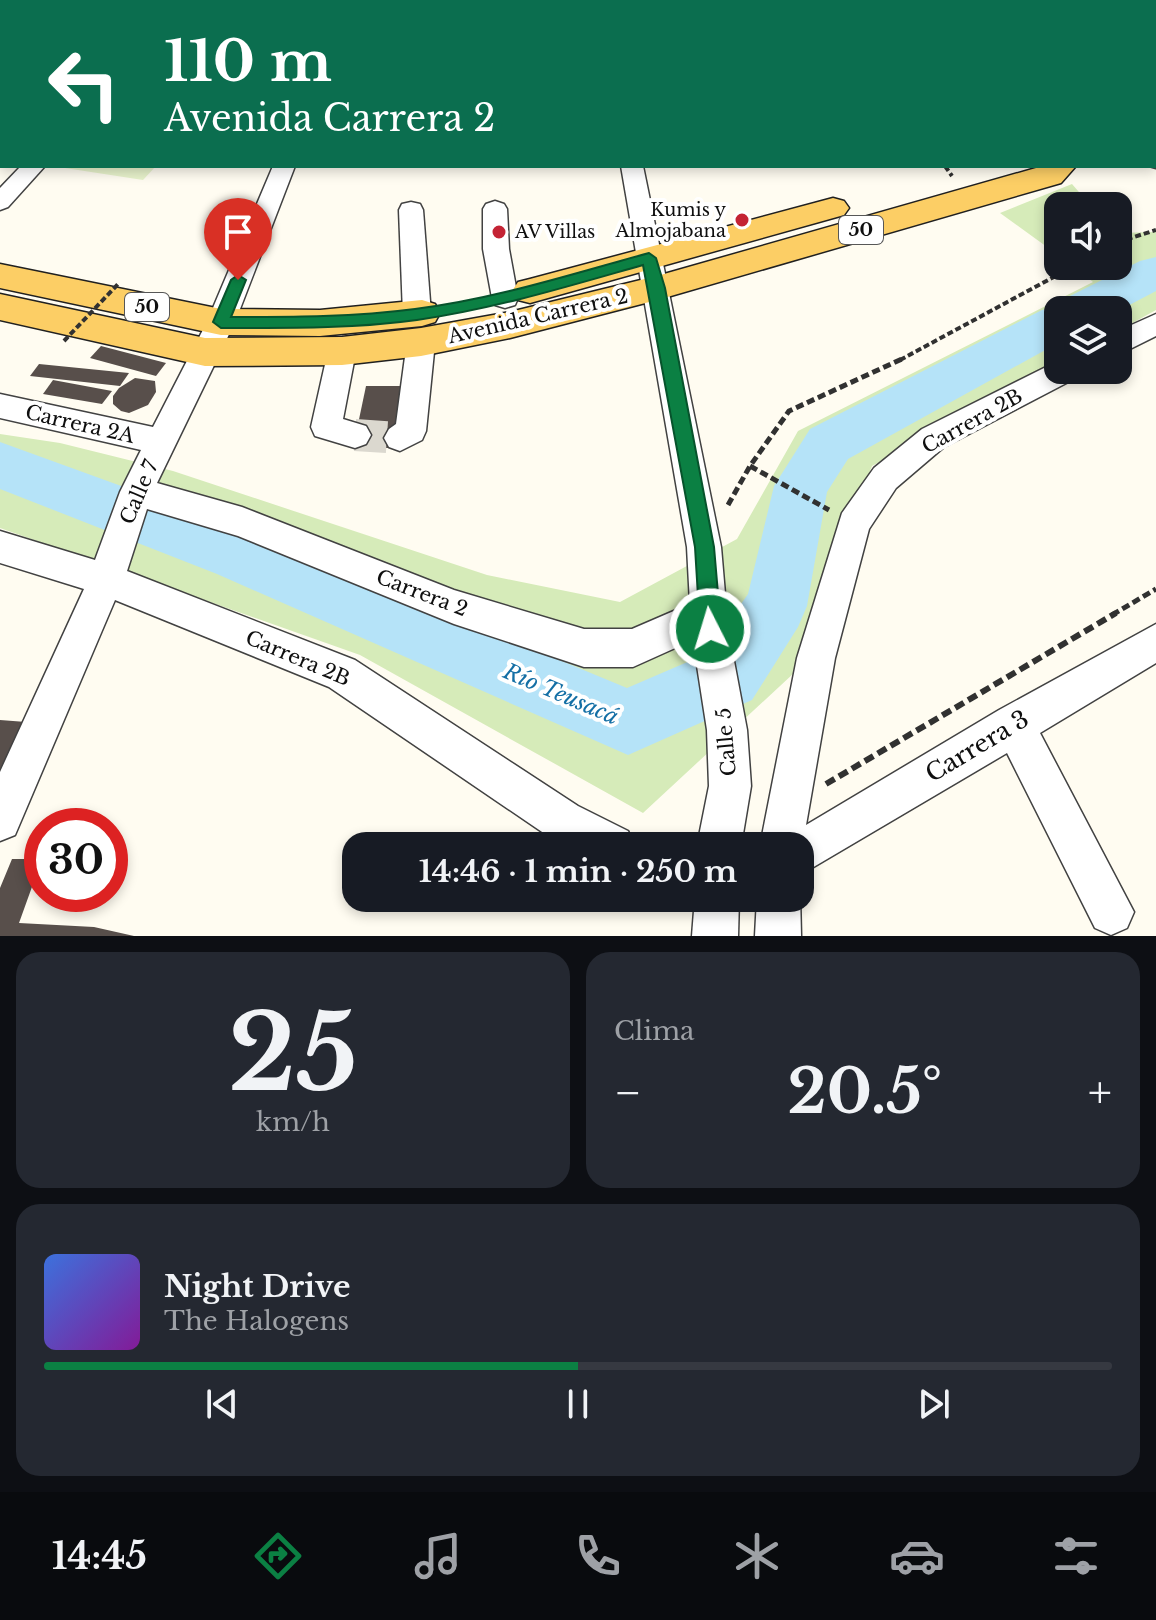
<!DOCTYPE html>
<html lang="es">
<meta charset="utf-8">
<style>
body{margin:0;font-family:"Libre Baskerville",serif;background:#242831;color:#f1f3f6;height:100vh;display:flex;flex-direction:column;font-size:30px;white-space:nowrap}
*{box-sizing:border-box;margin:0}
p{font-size:26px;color:#9ea1a6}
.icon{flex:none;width:44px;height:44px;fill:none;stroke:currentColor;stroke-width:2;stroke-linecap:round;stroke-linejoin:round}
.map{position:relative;height:936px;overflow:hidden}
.details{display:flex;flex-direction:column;gap:16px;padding:16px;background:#0d0f14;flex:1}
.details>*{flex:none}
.top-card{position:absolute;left:0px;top:0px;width:1156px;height:168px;box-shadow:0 4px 12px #0003;background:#0b6e4f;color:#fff;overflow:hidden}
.fabs{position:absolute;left:1044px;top:192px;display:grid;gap:16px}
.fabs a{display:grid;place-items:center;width:88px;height:88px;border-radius:16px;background:#171b24;box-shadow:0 4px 12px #0003;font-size:40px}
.speed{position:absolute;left:24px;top:808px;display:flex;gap:16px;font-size:40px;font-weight:700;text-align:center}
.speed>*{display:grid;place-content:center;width:104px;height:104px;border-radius:50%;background:#171b24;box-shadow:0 4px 12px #0003;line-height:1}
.speed .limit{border:12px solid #d22;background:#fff;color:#111}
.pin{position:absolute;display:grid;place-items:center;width:68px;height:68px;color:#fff;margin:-82px -34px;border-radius:50% 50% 50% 0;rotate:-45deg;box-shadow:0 0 8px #0007}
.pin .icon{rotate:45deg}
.me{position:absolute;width:88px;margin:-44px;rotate:355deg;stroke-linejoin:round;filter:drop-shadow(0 0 6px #0008)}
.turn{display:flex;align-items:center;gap:28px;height:168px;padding:0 32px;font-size:36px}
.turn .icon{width:104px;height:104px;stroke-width:2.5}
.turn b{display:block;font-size:56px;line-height:68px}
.big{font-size:60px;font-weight:800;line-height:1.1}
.details .card{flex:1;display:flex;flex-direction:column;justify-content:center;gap:12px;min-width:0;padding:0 28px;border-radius:24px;background:#242831}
.details .dial{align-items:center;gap:0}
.dial b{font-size:104px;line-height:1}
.song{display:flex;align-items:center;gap:24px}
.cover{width:96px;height:96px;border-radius:12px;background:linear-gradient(135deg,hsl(220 70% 55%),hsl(290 70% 35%))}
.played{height:8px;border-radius:4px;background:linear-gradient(90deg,#0b8043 50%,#363941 50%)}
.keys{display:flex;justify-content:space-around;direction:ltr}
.heat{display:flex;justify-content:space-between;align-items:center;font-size:44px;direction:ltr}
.details .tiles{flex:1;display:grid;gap:16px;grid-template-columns:1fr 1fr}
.card:last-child{grid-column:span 2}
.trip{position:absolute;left:342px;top:832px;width:472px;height:80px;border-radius:24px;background:#171b24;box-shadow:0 4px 12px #0003;font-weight:800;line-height:80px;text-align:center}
.menu{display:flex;height:128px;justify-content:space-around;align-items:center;background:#090b0e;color:#9ea1a6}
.menu .icon{width:56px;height:56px}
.menu .selected{color:#0b8043}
.menu b{font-size:36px;color:#f1f3f6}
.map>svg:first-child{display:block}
.green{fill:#d6ebb9}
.pitch{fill:#e7f2cb}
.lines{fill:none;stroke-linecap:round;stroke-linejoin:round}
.river{fill:#b5e3f8;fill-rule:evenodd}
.building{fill:#584f4b}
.minor-tunnel{stroke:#dbd8cf;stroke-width:32;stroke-dasharray:32 16;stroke-linecap:butt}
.minor-casing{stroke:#424242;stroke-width:3}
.major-casing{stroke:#202020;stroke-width:3}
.path-far2{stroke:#313131;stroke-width:4;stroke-dasharray:6 3;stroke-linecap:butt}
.path-far1{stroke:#313131;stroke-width:5;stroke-dasharray:8 4;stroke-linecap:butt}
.path{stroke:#313131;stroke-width:6;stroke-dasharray:10 5;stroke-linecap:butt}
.minor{fill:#fff;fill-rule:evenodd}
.major{fill:#fcce65;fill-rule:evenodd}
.path-bridge{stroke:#313131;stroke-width:4;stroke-dasharray:6 3;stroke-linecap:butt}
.route{fill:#0b8043;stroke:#07532c;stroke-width:2}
.poi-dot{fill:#c42334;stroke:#fff;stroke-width:3}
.labels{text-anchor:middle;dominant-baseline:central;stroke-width:8;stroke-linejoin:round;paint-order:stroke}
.far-poi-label{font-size:18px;fill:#0f0f0f;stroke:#fff;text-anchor:end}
.shield{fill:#fff;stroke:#575757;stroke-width:2}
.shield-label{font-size:18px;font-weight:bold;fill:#0f0f0f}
.street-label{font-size:20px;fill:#0f0f0f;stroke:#fff}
.water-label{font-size:22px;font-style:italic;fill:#146fa5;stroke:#fff}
.near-street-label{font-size:24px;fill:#0f0f0f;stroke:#fff}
</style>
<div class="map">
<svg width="1156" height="936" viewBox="0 0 1156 936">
<rect width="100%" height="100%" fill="#fffcf1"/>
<g class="green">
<polygon points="231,0 556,0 558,2 229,2"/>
<polygon points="1072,184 1091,206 1058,206 1058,255 1000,213"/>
<polygon points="1156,232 1156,310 1118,331 1118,310 1058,310 1058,364 872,466 794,673 643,813 360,655 0,528 0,434 60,443 173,471 487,575 620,602 737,539 798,431 1093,282 1073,266 1118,266 1118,233"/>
</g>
<polygon class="pitch" points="52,166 156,166 143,180"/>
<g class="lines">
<polygon class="river" points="1156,257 1156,291 1118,311 1058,310 1058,343 848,459 827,492 807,606 798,627 752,700 628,755 217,574 0,489 0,442 259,536 627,688 706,654 748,594 774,486 810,429 1042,310 1061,306 1066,298 1140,261"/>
</g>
<g class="building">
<polygon points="101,346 166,363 156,376 90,358"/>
<polygon points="39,364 129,373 120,386 30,376"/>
<polygon points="135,378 155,381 156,392 148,405 129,413 121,411 113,404 113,396 119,388"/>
<polygon points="53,380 112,391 102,404 43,394"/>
<polygon points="366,386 410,386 399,448 353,448"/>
<polygon points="0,720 26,722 0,774"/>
<polygon points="12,859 42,859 19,923 94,927 134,936 0,936 0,888"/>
</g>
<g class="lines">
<polyline class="minor-tunnel" points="355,435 400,438"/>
<g class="minor-casing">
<g id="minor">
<polygon points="0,0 20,0 2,2 2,7"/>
<polygon points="72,0 92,0 71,2"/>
<polygon points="161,0 180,0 160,2"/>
<polygon points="562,0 581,0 582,2 563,2"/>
<polygon points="1087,0 1106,0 1086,2"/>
<polygon points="2,58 2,70 0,71 0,59"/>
<polygon points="1154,152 1156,153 1156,168 1149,166 1154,166"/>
<polygon points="21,166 45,166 8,207 0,210 0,188"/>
<polygon points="273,166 295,166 235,322 157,483 242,507 454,590 584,629 632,629 690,604 687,547 621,166 643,166 721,547 728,629 747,730 751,786 741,846 697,846 709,786 707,730 693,640 633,667 584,667 454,624 238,536 147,509 127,571 355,660 578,806 628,831 635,846 567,846 548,836 329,687 115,600 15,835 0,841 0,772 84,589 0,563 0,531 95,560 120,492 141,450 0,418 0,394 153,427 207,322"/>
<polygon points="495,201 504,204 507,209 509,249 518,298 515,305 505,308 495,305 492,298 483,249 483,209 486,204"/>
<polygon points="411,202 420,204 423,210 431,314 427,321 417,324 407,321 403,314 399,210 402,204"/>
<polygon points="1156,314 1156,336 1118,355 1118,331"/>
<polygon points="421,331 431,335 435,342 426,431 422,440 400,451 389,447 384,438 389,429 396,424 407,342 411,335"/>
<polygon points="342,340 352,343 356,351 343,419 366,426 371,435 366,444 355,448 315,436 311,427 328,351 332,343"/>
<polygon points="1058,361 1058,370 1081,370 1076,378 944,447 896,488 869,529 835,658 806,825 999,710 1156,624 1156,663 1040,733 1134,912 1127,928 1111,935 1095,928 1007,753 800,875 800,846 760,846 797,658 842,513 874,468 922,429"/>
<polygon points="800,894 801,936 755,936 757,898 800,898"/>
<polygon points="695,898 739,898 738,936 692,936"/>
</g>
</g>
<g class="major-casing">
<g id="major">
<polygon points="1156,131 1156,149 1154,150 1154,132"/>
<polygon points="1043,166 1076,166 1061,183 657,300 510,338 421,356 342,365 205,366 0,320 0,294 205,338 342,337 421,328 510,312 657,276"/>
<polygon points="833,198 844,201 849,208 844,215 530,303 518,300 512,291 518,282 530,279"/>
<polygon points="0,264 221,309 320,310 422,300 435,304 440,313 435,322 422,326 320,336 221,335 0,288"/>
</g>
</g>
<g class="path-far2">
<polyline points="945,166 952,176"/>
<polyline points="1118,242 1156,230"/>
<polyline points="900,360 1074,266"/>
</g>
<g class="path-far1">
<polyline points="750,466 829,510"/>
<polyline points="728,505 750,466 789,411 904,358"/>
<polyline points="1112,615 1156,589"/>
</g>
<polyline class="path" points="826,784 1116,613"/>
<use href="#minor" class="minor"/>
<use href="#major" class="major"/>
<polyline class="path-bridge" points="64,341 119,283"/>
</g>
<path class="route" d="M649 253 656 258 665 288 714 547 721 629 718 637 710 640 703 637 700 629 695 547 643 265C569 286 494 309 417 320 352 329 286 328 221 328L213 322 231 280 238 275 246 280 231 317C293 317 354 317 415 309 495 299 572 274 649 253Z"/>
<g class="poi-dot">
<circle cx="742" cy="220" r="8"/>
<circle cx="499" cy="232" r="8"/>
</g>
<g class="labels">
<g class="far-poi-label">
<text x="726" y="210">Kumis y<tspan x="726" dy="21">Almojabana</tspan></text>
<text x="515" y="232" text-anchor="start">AV Villas</text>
</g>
<g class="shield">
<rect x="839" y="216" width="44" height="28" rx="6"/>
<rect x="125" y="293" width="44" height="28" rx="6"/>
</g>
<g class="shield-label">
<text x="861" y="230">50</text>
<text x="147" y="307">50</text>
</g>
<g class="street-label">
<text transform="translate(538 316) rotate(-13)">Avenida Carrera 2</text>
<text transform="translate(972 421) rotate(-29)">Carrera 2B</text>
<text transform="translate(80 424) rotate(13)">Carrera 2A</text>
<text transform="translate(139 492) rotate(-67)">Calle 7</text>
<text transform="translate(422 593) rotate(21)">Carrera 2</text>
<text transform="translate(298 658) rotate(23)">Carrera 2B</text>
<text transform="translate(726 742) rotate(-95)">Calle 5</text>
</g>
<g class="water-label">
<text transform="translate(561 694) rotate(23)">Río Teusacá</text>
</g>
<g class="near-street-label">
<text transform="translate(977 746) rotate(-31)">Carrera 3</text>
</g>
</g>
</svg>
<div class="fabs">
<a><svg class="icon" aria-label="sound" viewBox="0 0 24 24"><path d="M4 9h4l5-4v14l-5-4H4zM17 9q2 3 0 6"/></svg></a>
<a><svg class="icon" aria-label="layers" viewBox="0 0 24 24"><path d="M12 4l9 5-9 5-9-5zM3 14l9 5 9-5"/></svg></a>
</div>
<div class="speed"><div class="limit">30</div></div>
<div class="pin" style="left:238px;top:280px;background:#d93025"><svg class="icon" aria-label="arrive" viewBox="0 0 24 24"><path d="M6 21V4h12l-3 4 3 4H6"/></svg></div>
<svg class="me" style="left:710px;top:629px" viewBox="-20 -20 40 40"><circle r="17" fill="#0b8043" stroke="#fff" stroke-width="3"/><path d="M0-11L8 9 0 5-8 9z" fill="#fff"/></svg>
<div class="trip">14:46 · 1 min · 250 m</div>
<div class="top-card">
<div class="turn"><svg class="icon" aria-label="left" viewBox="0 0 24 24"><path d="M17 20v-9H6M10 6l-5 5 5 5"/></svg><div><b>110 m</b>Avenida Carrera 2</div></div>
</div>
</div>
<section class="details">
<div class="tiles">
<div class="card dial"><b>25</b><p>km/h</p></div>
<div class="card"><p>Clima</p>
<div class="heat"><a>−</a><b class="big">20.5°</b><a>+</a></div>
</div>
<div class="card">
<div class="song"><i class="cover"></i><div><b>Night Drive</b><p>The Halogens</p></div></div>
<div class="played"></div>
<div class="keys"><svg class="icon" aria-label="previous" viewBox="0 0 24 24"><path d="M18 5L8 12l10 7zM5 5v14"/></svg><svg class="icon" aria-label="pause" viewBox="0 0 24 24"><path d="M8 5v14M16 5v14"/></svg><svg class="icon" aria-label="next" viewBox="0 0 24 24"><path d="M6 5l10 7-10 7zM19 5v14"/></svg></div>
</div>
</div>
</section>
<nav class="menu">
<b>14:45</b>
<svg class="icon selected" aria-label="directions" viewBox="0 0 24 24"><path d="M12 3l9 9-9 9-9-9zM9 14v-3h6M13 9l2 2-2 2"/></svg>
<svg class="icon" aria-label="music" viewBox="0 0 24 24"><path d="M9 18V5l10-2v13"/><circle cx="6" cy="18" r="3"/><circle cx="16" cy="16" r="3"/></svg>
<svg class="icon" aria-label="phone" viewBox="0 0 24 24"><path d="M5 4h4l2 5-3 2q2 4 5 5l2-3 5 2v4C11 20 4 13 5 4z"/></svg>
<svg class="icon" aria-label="climate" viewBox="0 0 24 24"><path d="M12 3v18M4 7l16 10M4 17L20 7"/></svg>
<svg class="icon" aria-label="car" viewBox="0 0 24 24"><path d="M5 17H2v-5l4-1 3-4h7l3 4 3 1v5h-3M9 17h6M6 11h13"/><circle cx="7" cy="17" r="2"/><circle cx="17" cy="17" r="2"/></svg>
<svg class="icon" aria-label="filters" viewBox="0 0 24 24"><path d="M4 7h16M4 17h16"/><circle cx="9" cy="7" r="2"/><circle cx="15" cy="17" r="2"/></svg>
</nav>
